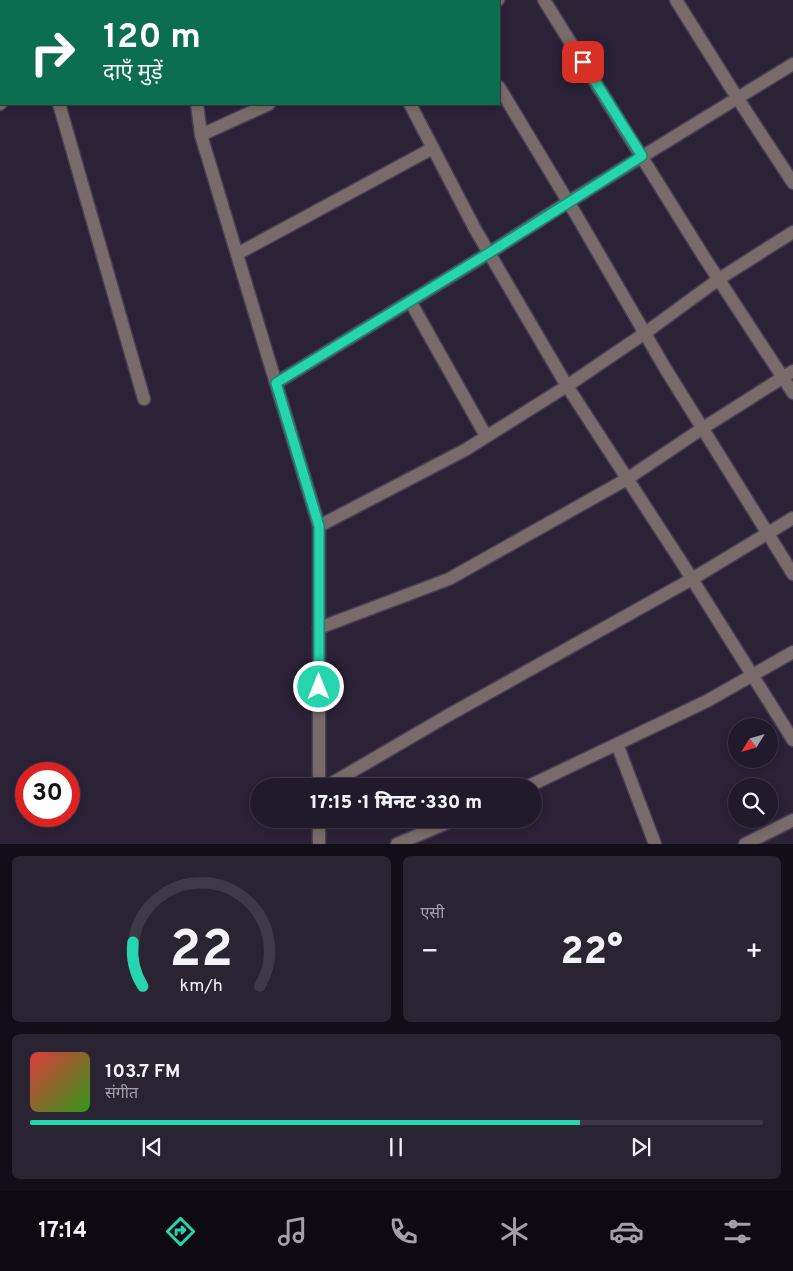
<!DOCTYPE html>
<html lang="hi">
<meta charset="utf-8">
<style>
body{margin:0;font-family:Overpass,"Noto Sans Devanagari",sans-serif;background:#292332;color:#f1f3f6;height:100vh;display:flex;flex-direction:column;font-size:19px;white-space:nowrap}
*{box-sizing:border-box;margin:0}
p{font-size:16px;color:#a2a1a8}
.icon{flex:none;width:28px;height:28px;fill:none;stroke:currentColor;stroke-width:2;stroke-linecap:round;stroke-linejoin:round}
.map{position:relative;height:844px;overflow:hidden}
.panel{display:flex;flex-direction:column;gap:12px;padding:12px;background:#120e17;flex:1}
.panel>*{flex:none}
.guide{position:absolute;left:0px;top:0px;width:500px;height:105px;box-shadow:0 2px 8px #0003,0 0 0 1px #3e3847;background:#0b6e4f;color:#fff;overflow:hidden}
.needle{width:32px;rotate:233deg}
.buttons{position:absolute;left:728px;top:718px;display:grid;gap:10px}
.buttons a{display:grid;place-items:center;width:50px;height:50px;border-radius:50%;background:#211a2a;box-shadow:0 2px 8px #0003,0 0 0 1px #3e3847;font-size:25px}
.speed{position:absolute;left:15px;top:762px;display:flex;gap:10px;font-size:25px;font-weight:700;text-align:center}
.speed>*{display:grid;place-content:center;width:65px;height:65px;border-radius:50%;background:#211a2a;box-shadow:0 2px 8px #0003,0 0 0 1px #3e3847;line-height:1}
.speed .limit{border:8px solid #d22;background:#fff;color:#111}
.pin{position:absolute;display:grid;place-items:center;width:42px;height:42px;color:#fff;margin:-21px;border-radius:10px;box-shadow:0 2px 8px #0006}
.me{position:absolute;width:55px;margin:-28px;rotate:0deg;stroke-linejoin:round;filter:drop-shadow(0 0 4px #0008)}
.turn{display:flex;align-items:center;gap:18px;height:105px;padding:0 20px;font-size:22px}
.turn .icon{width:65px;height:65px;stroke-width:2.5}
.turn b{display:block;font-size:35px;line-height:42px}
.big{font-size:38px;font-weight:800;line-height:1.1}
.panel .widget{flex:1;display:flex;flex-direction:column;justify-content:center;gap:8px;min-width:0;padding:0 18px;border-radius:8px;background:#292332}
.panel .dial{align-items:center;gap:0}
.dial svg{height:130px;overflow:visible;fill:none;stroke:#3e3847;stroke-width:7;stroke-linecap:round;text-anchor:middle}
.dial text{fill:#f1f3f6;stroke:none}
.song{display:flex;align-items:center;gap:15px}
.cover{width:60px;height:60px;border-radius:8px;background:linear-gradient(135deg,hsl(0 70% 55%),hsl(110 70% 35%))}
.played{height:5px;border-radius:2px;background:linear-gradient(90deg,#26d5ae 75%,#3e3847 75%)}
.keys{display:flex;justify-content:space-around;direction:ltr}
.heat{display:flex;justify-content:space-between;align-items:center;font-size:28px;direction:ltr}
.panel .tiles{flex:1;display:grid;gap:12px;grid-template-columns:1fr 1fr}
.widget:last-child{grid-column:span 2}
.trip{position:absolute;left:250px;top:778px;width:292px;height:50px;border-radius:25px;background:#211a2a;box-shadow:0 2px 8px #0003,0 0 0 1px #3e3847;font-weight:800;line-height:50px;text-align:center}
.dock{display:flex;height:80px;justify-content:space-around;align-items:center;background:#0d0a11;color:#a2a1a8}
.dock .icon{width:35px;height:35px}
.dock .current{color:#26d5ae}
.dock b{font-size:22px;color:#f1f3f6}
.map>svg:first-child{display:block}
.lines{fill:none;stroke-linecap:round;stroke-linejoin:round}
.street-casing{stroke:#483f54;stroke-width:15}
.street{stroke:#796b6a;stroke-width:12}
.route-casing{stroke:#198a71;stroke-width:12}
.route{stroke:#26d5ae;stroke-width:9}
</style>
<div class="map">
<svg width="793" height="844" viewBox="0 0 793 844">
<rect width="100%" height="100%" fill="#2c2238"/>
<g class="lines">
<g class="street-casing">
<g id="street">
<polyline points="33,0 33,1"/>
<polyline points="351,0 351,1"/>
<polyline points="443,0 444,1"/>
<polyline points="544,0 704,257 793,393"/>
<polyline points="676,0 738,99 793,183"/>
<polyline points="208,1 208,0"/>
<polyline points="329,1 331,0"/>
<polyline points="496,1 498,0"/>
<polyline points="499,87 578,218 665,368 793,574"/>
<polyline points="0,104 1,103"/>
<polyline points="59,104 144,399"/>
<polyline points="197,104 201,135 319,526 319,786"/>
<polyline points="410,104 475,229 567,386 682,563 793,740"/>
<polyline points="201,135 269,104"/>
<polyline points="237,254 433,148"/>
<polyline points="410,301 486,436"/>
<polyline points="276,383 489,253 568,202 793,64"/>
<polyline points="319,526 465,450 567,386 645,333 719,279 793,232"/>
<polyline points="319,628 449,579 627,479 703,428 793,371"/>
<polyline points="617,744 655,844"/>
<polyline points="327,786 447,716 692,579 793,518"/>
<polyline points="529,786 707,701 793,652"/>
<polyline points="319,844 319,819"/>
<polyline points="397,844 456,819"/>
<polyline points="745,844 793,820"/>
</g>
</g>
<use href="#street" class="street"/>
</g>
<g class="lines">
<g class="route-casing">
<polyline id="route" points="319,687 319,526 276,383 489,253 642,156 583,62"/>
</g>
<use href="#route" class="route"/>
</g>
</svg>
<div class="buttons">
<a><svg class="needle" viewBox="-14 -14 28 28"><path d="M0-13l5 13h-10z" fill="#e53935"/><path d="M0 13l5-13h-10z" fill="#a2a1a8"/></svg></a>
<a><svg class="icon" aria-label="search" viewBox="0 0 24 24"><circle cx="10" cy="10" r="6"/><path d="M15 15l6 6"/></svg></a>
</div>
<div class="speed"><div class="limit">30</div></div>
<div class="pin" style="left:583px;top:62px;background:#d93025"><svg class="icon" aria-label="arrive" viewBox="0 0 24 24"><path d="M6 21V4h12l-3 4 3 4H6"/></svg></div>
<svg class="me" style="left:319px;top:687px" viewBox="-20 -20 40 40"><circle r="17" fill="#26d5ae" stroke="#fff" stroke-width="3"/><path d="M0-11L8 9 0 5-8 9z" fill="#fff"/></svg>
<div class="trip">17:15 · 1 मिनट · 330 m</div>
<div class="guide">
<div class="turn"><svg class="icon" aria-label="right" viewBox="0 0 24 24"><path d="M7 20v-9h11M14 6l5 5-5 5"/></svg><div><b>120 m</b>दाएँ मुड़ें</div></div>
</div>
</div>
<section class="panel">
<div class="tiles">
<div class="widget dial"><svg viewBox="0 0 100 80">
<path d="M14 69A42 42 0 1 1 86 69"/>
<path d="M14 69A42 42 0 0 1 8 42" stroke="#26d5ae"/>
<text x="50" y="56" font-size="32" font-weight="700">22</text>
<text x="50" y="72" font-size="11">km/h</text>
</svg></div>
<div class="widget"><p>एसी</p>
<div class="heat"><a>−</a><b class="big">22°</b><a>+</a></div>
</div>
<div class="widget">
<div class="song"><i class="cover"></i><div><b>103.7 FM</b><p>संगीत</p></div></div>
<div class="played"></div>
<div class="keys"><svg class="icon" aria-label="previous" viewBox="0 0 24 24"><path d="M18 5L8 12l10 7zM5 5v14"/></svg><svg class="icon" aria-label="pause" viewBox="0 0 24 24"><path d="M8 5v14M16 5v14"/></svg><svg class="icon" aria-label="next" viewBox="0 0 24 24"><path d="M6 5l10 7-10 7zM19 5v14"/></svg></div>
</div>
</div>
</section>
<nav class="dock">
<b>17:14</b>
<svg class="icon current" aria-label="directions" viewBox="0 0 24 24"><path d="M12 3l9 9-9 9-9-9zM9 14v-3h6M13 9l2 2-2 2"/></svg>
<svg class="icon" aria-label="music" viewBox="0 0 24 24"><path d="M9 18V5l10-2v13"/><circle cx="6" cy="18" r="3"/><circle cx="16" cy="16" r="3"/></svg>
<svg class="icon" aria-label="phone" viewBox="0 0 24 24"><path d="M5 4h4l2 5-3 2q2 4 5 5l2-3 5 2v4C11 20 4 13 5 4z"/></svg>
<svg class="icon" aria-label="climate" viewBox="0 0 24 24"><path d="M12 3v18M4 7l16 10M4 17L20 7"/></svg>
<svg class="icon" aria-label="car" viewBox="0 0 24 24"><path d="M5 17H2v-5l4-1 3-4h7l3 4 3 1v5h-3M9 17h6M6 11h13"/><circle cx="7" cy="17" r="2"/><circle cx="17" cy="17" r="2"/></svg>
<svg class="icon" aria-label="filters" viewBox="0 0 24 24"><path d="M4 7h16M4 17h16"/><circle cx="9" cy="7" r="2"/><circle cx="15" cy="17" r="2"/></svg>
</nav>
